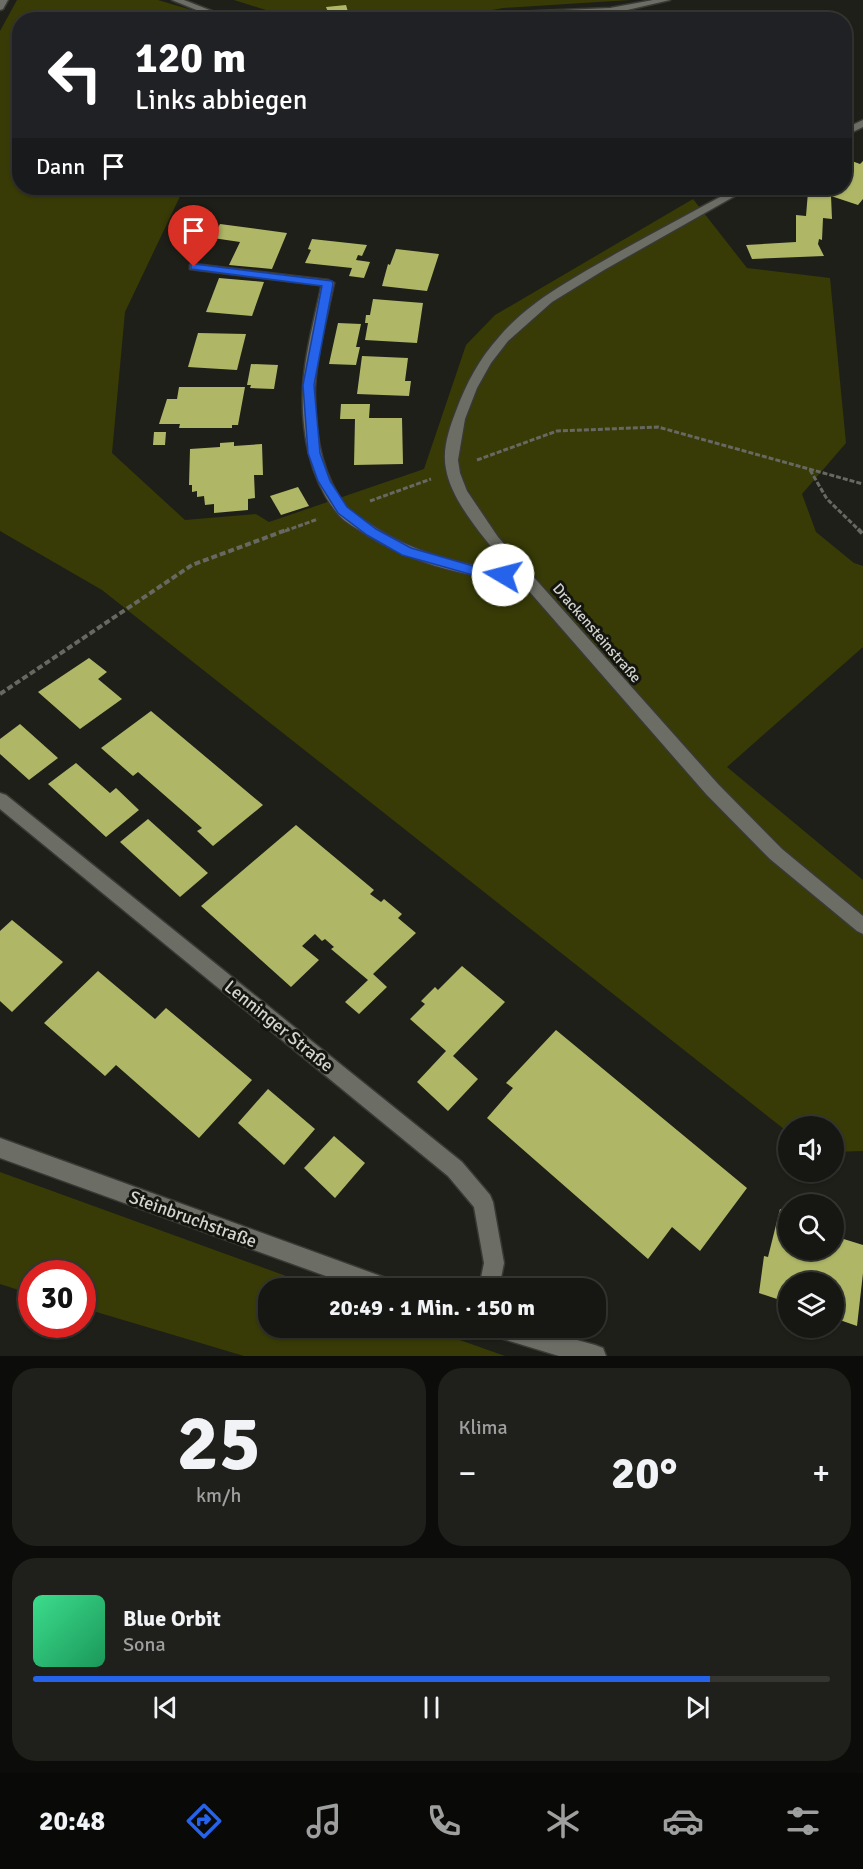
<!DOCTYPE html>
<html lang="de">
<meta charset="utf-8">
<style>
body{margin:0;font-family:Signika,sans-serif;background:#1f201b;color:#f1f3f6;height:100vh;display:flex;flex-direction:column;font-size:22px;white-space:nowrap}
*{box-sizing:border-box;margin:0}
p{font-size:20px;color:#9e9f9f}
.icon{flex:none;width:33px;height:33px;fill:none;stroke:currentColor;stroke-width:2;stroke-linecap:round;stroke-linejoin:round}
.map{position:relative;height:1356px;overflow:hidden}
.side{display:flex;flex-direction:column;gap:12px;padding:12px;background:#0c0d0a;flex:1}
.side>*{flex:none}
.hud{position:absolute;left:12px;top:12px;width:840px;height:183px;border-radius:24px;box-shadow:0 2px 4px #0004,0 0 0 2px #353632;background:#202124;color:#fff;overflow:hidden}
.buttons{position:absolute;left:778px;top:1116px;display:grid;gap:12px}
.buttons a{display:grid;place-items:center;width:66px;height:66px;border-radius:50%;background:#161712;box-shadow:0 2px 4px #0004,0 0 0 2px #353632;font-size:30px}
.speed{position:absolute;left:18px;top:1260px;display:flex;gap:12px;font-size:30px;font-weight:700;text-align:center}
.speed>*{display:grid;place-content:center;width:78px;height:78px;border-radius:50%;background:#161712;box-shadow:0 2px 4px #0004,0 0 0 2px #353632;line-height:1}
.speed .limit{border:9px solid #d22;background:#fff;color:#111}
.pin{position:absolute;display:grid;place-items:center;width:51px;height:51px;color:#fff;margin:-62px -26px;border-radius:50% 50% 50% 0;rotate:-45deg;box-shadow:0 0 6px #0007}
.pin .icon{rotate:45deg}
.me{position:absolute;width:66px;margin:-33px;rotate:278deg;stroke-linejoin:round;filter:drop-shadow(0 0 4px #0008)}
.turn{display:flex;align-items:center;gap:21px;height:126px;padding:0 24px;font-size:27px}
.turn .icon{width:78px;height:78px;stroke-width:2.5}
.turn b{display:block;font-size:42px;line-height:51px}
.then{display:flex;align-items:center;height:57px;padding:0 24px;background:#0003;gap:12px;font-size:22px}
.big{font-size:45px;font-weight:800;line-height:1.1}
.side .card{flex:1;display:flex;flex-direction:column;justify-content:center;gap:9px;min-width:0;padding:0 21px;border-radius:24px;background:#1f201b}
.side .dial{align-items:center;gap:0}
.dial b{font-size:78px;line-height:1}
.song{display:flex;align-items:center;gap:18px}
.cover{width:72px;height:72px;border-radius:9px;background:linear-gradient(135deg,hsl(150 70% 55%),hsl(150 70% 35%))}
.played{height:6px;border-radius:3px;background:linear-gradient(90deg,#2563eb 85%,#353632 85%)}
.keys{display:flex;justify-content:space-around;direction:ltr}
.heat{display:flex;justify-content:space-between;align-items:center;font-size:33px;direction:ltr}
.side .tiles{flex:1;display:grid;gap:12px;grid-template-columns:1fr 1fr}
.card:last-child{grid-column:span 2}
.trip{position:absolute;left:258px;top:1278px;width:348px;height:60px;border-radius:24px;background:#161712;box-shadow:0 2px 4px #0004,0 0 0 2px #353632;font-weight:800;line-height:60px;text-align:center}
.tab-bar{display:flex;height:96px;justify-content:space-around;align-items:center;background:#090907;color:#9e9f9f}
.tab-bar .icon{width:42px;height:42px}
.tab-bar .active{color:#2563eb}
.tab-bar b{font-size:27px;color:#f1f3f6}
.map>svg:first-child{display:block}
.green{fill:#383b06}
.building{fill:#afb767}
.lines{fill:none;stroke-linecap:round;stroke-linejoin:round}
.service-casing{stroke:#393935;stroke-width:3}
.minor-casing{stroke:#393935;stroke-width:3}
.path-far1{stroke:#676862;stroke-width:3;stroke-dasharray:5 2;stroke-linecap:butt}
.path{stroke:#676862;stroke-width:4;stroke-dasharray:6 3;stroke-linecap:butt}
.service{fill:#6c6d65;fill-rule:evenodd}
.minor{fill:#6c6d65;fill-rule:evenodd}
.route{fill:#2563eb;stroke:#184099;stroke-width:1.5}
.labels{text-anchor:middle;dominant-baseline:central;stroke-width:6;stroke-linejoin:round;paint-order:stroke}
.street-label{font-size:15px;fill:#d3d4cf;stroke:#15150f}
.near-street-label{font-size:18px;fill:#d3d4cf;stroke:#15150f}
</style>
<div class="map">
<svg width="863" height="1356" viewBox="0 0 863 1356">
<rect width="100%" height="100%" fill="#1e1f18"/>
<g class="green">
<polygon points="17,0 158,0 222,19 20,20 20,188 184,188 125,312 112,453 185,520 256,514 269,522 424,469 466,345 495,315 693,199 747,268 830,278 846,443 802,494 816,532 854,563 863,566 863,647 727,767 863,880 863,1151 834,1152 834,1126 789,1126 789,1133 102,590 0,531 0,31"/>
<polygon points="234,0 630,0 503,8 440,20 294,19"/>
<polygon points="0,1172 319,1288 268,1288 268,1328 426,1328 505,1356 244,1356 83,1308 82,1274 32,1274 31,1294 0,1284"/>
</g>
<g class="building">
<polygon points="346,5 349,15 330,17 326,7"/>
<polygon points="849,160 860,164 863,161 863,199 858,205 831,196 832,219 823,218 822,240 819,239 818,244 824,256 752,259 746,245 796,242 796,215 806,216 808,192 818,194 825,188 844,188 844,166"/>
<polygon points="220,224 287,233 272,269 229,265 240,242 213,238"/>
<polygon points="312,239 367,245 362,256 358,255 356,260 370,262 364,278 349,276 352,268 305,263 311,250 308,249"/>
<polygon points="396,249 439,254 427,291 382,286 388,264 390,265"/>
<polygon points="219,278 264,282 252,316 206,312"/>
<polygon points="373,299 423,303 417,343 365,340 368,323 365,323 366,315 370,315"/>
<polygon points="338,323 361,324 356,347 360,347 356,365 329,364"/>
<polygon points="198,333 246,334 237,370 188,367"/>
<polygon points="362,356 408,358 405,381 411,381 409,396 357,394"/>
<polygon points="251,364 278,365 274,389 250,388 251,385 247,385"/>
<polygon points="179,387 245,387 238,425 232,425 232,428 179,428 180,424 159,424 167,399 177,399"/>
<polygon points="341,404 370,404 369,418 402,418 403,464 354,465 355,419 340,419"/>
<polygon points="154,432 166,432 165,445 153,445"/>
<polygon points="234,442 234,446 262,444 263,475 254,475 255,498 248,499 248,510 214,513 214,504 205,505 204,496 197,497 197,491 192,492 192,485 189,485 190,449 220,447 220,443"/>
<polygon points="298,487 309,506 281,515 270,496"/>
<polygon points="89,658 107,672 98,679 122,699 80,729 38,692"/>
<polygon points="151,711 263,805 213,846 197,831 202,828 138,772 133,776 101,748"/>
<polygon points="20,724 58,758 29,780 0,754 0,739"/>
<polygon points="76,763 110,793 116,788 139,810 106,837 48,784"/>
<polygon points="148,819 208,873 180,897 120,842"/>
<polygon points="296,825 374,890 370,894 381,902 384,899 402,914 398,918 416,933 373,974 387,987 359,1014 345,1002 368,980 331,949 334,947 325,939 322,941 315,934 302,946 319,960 291,987 201,906"/>
<polygon points="12,920 63,962 12,1012 0,1001 0,931"/>
<polygon points="462,966 505,1002 453,1056 478,1079 448,1111 417,1082 446,1051 410,1019 425,1004 421,1001 435,987 438,990"/>
<polygon points="98,971 155,1019 166,1008 252,1080 199,1138 116,1065 105,1076 44,1023"/>
<polygon points="556,1030 747,1188 700,1251 672,1227 648,1259 487,1118 513,1088 506,1083"/>
<polygon points="268,1089 315,1129 284,1165 238,1123"/>
<polygon points="334,1136 365,1163 335,1198 304,1168"/>
<polygon points="780,1209 789,1212 789,1250 834,1250 834,1236 863,1245 863,1273 857,1326 834,1318 834,1282 789,1282 789,1316 784,1315 786,1302 759,1293 764,1256 768,1257"/>
</g>
<g class="lines">
<g class="service-casing">
<g id="service">
<polygon points="0,0 8,0 3,9 0,10"/>
<polygon points="172,0 184,0 235,20 221,20"/>
<polygon points="653,0 670,0 610,14 477,20 515,12 610,8"/>
<polygon points="194,264 328,280 334,283 328,286 190,269 190,265"/>
</g>
</g>
<g class="minor-casing">
<g id="minor">
<polygon points="863,120 863,127 844,136 844,129"/>
<path d="M737 188H749L604 270 552 302 508 341 491 363 477 388 465 419 458 460 460 473 467 491 498 537 718 784 782 849 863 916V934L857 931 770 859 706 794 522 583C466 576 410 564 362 532 353 526 343 521 337 513 309 478 301 430 303 387 305 352 315 317 322 283L328 280 334 283C327 317 317 352 315 387 314 427 320 472 345 505 351 513 362 518 370 524 413 553 461 565 512 571 490 545 452 504 446 469 442 450 449 429 456 411 466 384 479 359 499 337 530 300 576 277 617 253 657 231 697 209 737 188Z"/>
<polygon points="0,793 6,795 462,1162 490,1195 493,1202 504,1263 499,1288 479,1288 484,1263 474,1207 448,1176 0,809"/>
<polygon points="0,1138 386,1278 393,1281 396,1288 359,1288 0,1158"/>
<polygon points="490,1328 534,1328 595,1345 603,1348 606,1356 559,1356 500,1338 493,1335"/>
</g>
</g>
<g class="path-far1">
<polyline points="477,460 557,431 658,427 863,484"/>
<polyline points="810,470 827,499 860,531"/>
<polyline points="370,501 431,479"/>
<polyline points="285,531 318,519"/>
</g>
<g class="path">
<polyline points="858,529 863,534"/>
<polyline points="0,694 192,565 289,529"/>
</g>
<use href="#service" class="service"/>
<use href="#minor" class="minor"/>
</g>
<polygon class="route" points="194,264 332,281 333,284 314,385 320,453 330,481 347,507 376,529 411,548 480,568 508,572 509,575 508,579 480,577 402,555 367,535 338,513 318,481 308,453 303,385 322,286 191,269 191,265"/>
<g class="labels">
<g class="street-label">
<text transform="translate(597 633) rotate(49)">Drackensteinstraße</text>
</g>
<g class="near-street-label">
<text transform="translate(279 1026) rotate(39)">Lenninger Straße</text>
<text transform="translate(193 1219) rotate(20)">Steinbruchstraße</text>
</g>
</g>
</svg>
<div class="buttons">
<a><svg class="icon" aria-label="sound" viewBox="0 0 24 24"><path d="M4 9h4l5-4v14l-5-4H4zM17 9q2 3 0 6"/></svg></a>
<a><svg class="icon" aria-label="search" viewBox="0 0 24 24"><circle cx="10" cy="10" r="6"/><path d="M15 15l6 6"/></svg></a>
<a><svg class="icon" aria-label="layers" viewBox="0 0 24 24"><path d="M12 4l9 5-9 5-9-5zM3 14l9 5 9-5"/></svg></a>
</div>
<div class="speed"><div class="limit">30</div></div>
<div class="pin" style="left:194px;top:267px;background:#d93025"><svg class="icon" aria-label="arrive" viewBox="0 0 24 24"><path d="M6 21V4h12l-3 4 3 4H6"/></svg></div>
<svg class="me" style="left:503px;top:575px" viewBox="-20 -20 40 40"><circle r="19" fill="#fff"/><path d="M0-13L10 11 0 6-10 11z" fill="#2563eb"/></svg>
<div class="trip">20:49 · 1 Min. · 150 m</div>
<div class="hud">
<div class="turn"><svg class="icon" aria-label="left" viewBox="0 0 24 24"><path d="M17 20v-9H6M10 6l-5 5 5 5"/></svg><div><b>120 m</b>Links abbiegen</div></div>
<div class="then">Dann<svg class="icon" aria-label="arrive" viewBox="0 0 24 24"><path d="M6 21V4h12l-3 4 3 4H6"/></svg></div>
</div>
</div>
<section class="side">
<div class="tiles">
<div class="card dial"><b>25</b><p>km/h</p></div>
<div class="card"><p>Klima</p>
<div class="heat"><a>−</a><b class="big">20°</b><a>+</a></div>
</div>
<div class="card">
<div class="song"><i class="cover"></i><div><b>Blue Orbit</b><p>Sona</p></div></div>
<div class="played"></div>
<div class="keys"><svg class="icon" aria-label="previous" viewBox="0 0 24 24"><path d="M18 5L8 12l10 7zM5 5v14"/></svg><svg class="icon" aria-label="pause" viewBox="0 0 24 24"><path d="M8 5v14M16 5v14"/></svg><svg class="icon" aria-label="next" viewBox="0 0 24 24"><path d="M6 5l10 7-10 7zM19 5v14"/></svg></div>
</div>
</div>
</section>
<nav class="tab-bar">
<b>20:48</b>
<svg class="icon active" aria-label="directions" viewBox="0 0 24 24"><path d="M12 3l9 9-9 9-9-9zM9 14v-3h6M13 9l2 2-2 2"/></svg>
<svg class="icon" aria-label="music" viewBox="0 0 24 24"><path d="M9 18V5l10-2v13"/><circle cx="6" cy="18" r="3"/><circle cx="16" cy="16" r="3"/></svg>
<svg class="icon" aria-label="phone" viewBox="0 0 24 24"><path d="M5 4h4l2 5-3 2q2 4 5 5l2-3 5 2v4C11 20 4 13 5 4z"/></svg>
<svg class="icon" aria-label="climate" viewBox="0 0 24 24"><path d="M12 3v18M4 7l16 10M4 17L20 7"/></svg>
<svg class="icon" aria-label="car" viewBox="0 0 24 24"><path d="M5 17H2v-5l4-1 3-4h7l3 4 3 1v5h-3M9 17h6M6 11h13"/><circle cx="7" cy="17" r="2"/><circle cx="17" cy="17" r="2"/></svg>
<svg class="icon" aria-label="filters" viewBox="0 0 24 24"><path d="M4 7h16M4 17h16"/><circle cx="9" cy="7" r="2"/><circle cx="15" cy="17" r="2"/></svg>
</nav>
